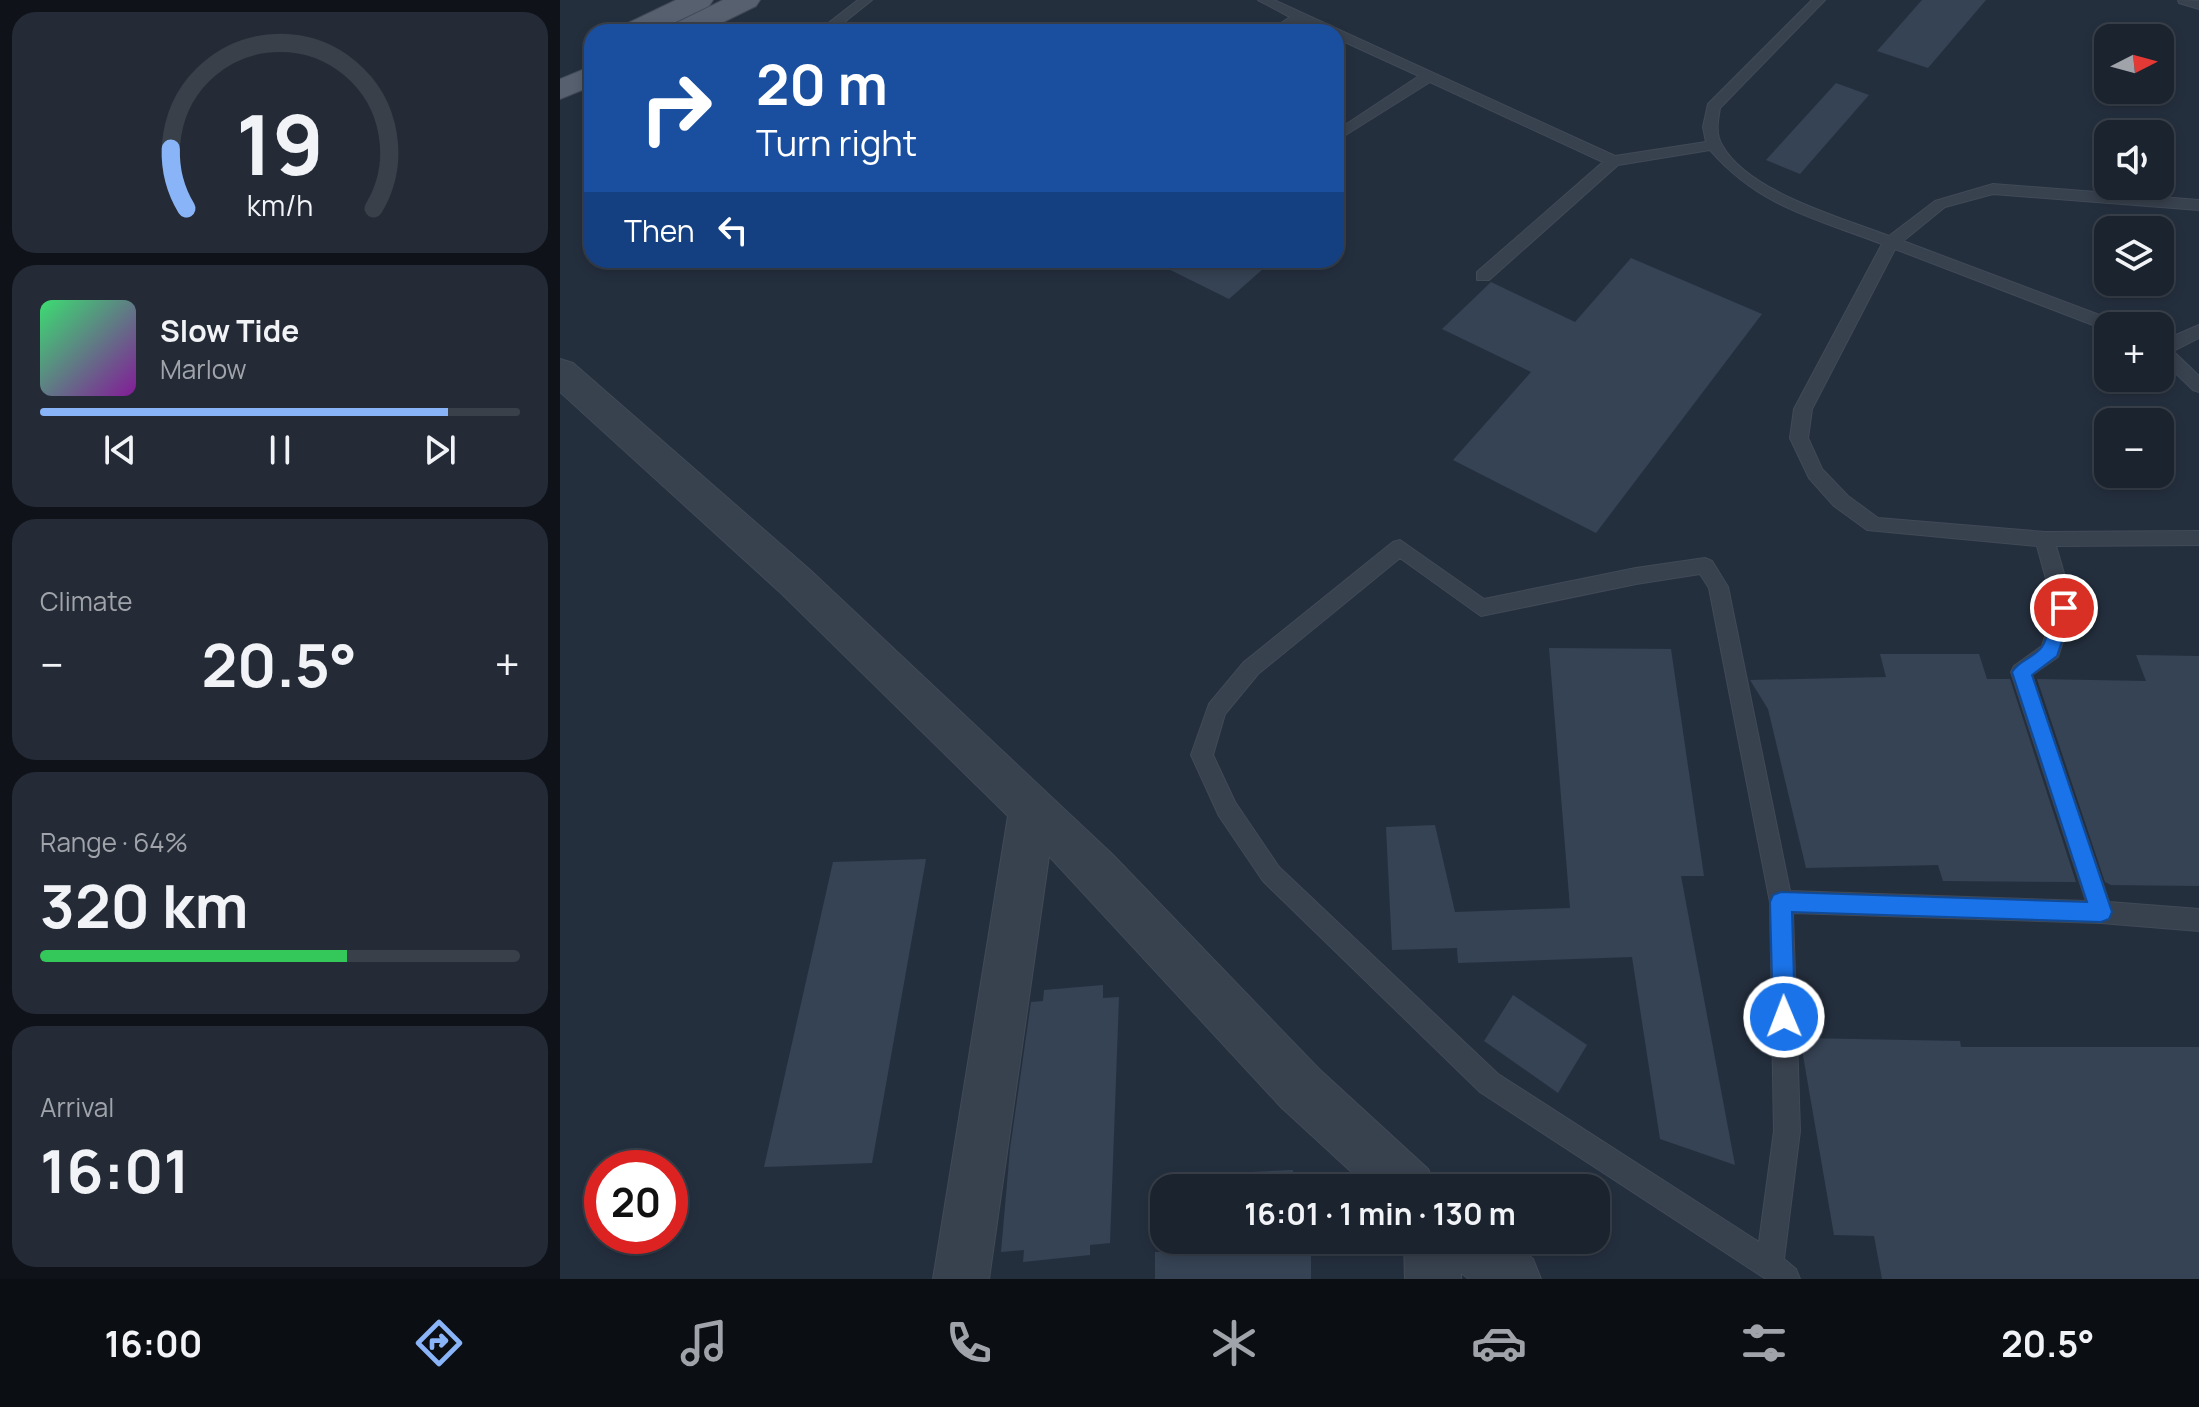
<!DOCTYPE html>
<meta charset="utf-8">
<style>
body{margin:0;font-family:Manrope,sans-serif;background:#242b36;color:#f1f3f6;height:100vh;display:flex;flex-direction:column;font-size:30px;white-space:nowrap}
*{box-sizing:border-box;margin:0}
p{font-size:26px;color:#a0a4aa}
.icon{flex:none;width:44px;height:44px;fill:none;stroke:currentColor;stroke-width:2;stroke-linecap:round;stroke-linejoin:round}
.map{position:relative;flex:1;overflow:hidden}
.details{display:flex;flex-direction:column;gap:12px;padding:12px;background:#0f1319;width:560px}
.details>*{flex:none}
.top-card{position:absolute;left:24px;top:24px;width:760px;height:244px;border-radius:24px;box-shadow:0 4px 12px #0003,0 0 0 2px #39404a;background:#1a4fa0;color:#fff;overflow:hidden}
.needle{width:52px;rotate:84deg}
.tools{position:absolute;left:1534px;top:24px;display:grid;gap:16px}
.tools a{display:grid;place-items:center;width:80px;height:80px;border-radius:16px;background:#1b232e;box-shadow:0 4px 12px #0003,0 0 0 2px #39404a;font-size:40px}
.speed{position:absolute;left:24px;top:1150px;display:flex;gap:16px;font-size:40px;font-weight:700;text-align:center}
.speed>*{display:grid;place-content:center;width:104px;height:104px;border-radius:50%;background:#1b232e;box-shadow:0 4px 12px #0003,0 0 0 2px #39404a;line-height:1}
.speed .limit{border:12px solid #d22;background:#fff;color:#111}
.pin{position:absolute;display:grid;place-items:center;width:68px;height:68px;color:#fff;margin:-34px;border:4px solid #fff;border-radius:50%;box-shadow:0 2px 8px #0007}
.me{position:absolute;width:88px;margin:-44px;rotate:359deg;stroke-linejoin:round;filter:drop-shadow(0 0 6px #0008)}
.turn{display:flex;align-items:center;gap:28px;height:168px;padding:0 40px;font-size:36px}
.turn .icon{width:104px;height:104px;stroke-width:2.5}
.turn b{display:block;font-size:56px;line-height:68px}
.then{display:flex;align-items:center;height:76px;padding:0 40px;background:#0003;gap:16px;font-size:30px}
.big{font-size:60px;font-weight:700;line-height:1.1}
.details .tile{flex:1;display:flex;flex-direction:column;justify-content:center;gap:12px;min-width:0;padding:0 28px;border-radius:24px;background:#242b36}
.details .dial{align-items:center;gap:0}
.dial svg{height:208px;overflow:visible;fill:none;stroke:#39404a;stroke-width:7;stroke-linecap:round;text-anchor:middle}
.dial text{fill:#f1f3f6;stroke:none}
.song{display:flex;align-items:center;gap:24px}
.cover{width:96px;height:96px;border-radius:12px;background:linear-gradient(135deg,hsl(140 70% 55%),hsl(290 70% 35%))}
.played{height:8px;border-radius:4px;background:linear-gradient(90deg,#8ab4f8 85%,#39404a 85%)}
.keys{display:flex;justify-content:space-around;direction:ltr}
.heat{display:flex;justify-content:space-between;align-items:center;font-size:44px;direction:ltr}
.charge{height:12px;border-radius:6px;background:linear-gradient(90deg,#34c759 64%,#39404a 0)}
.trip{position:absolute;left:590px;top:1174px;width:460px;height:80px;border-radius:24px;background:#1b232e;box-shadow:0 4px 12px #0003,0 0 0 2px #39404a;font-weight:700;line-height:80px;text-align:center}
.tab-bar{display:flex;height:128px;justify-content:space-around;align-items:center;background:#0b0e12;color:#a0a4aa}
.tab-bar .icon{width:56px;height:56px}
.tab-bar .on{color:#8ab4f8}
.tab-bar b{font-size:36px;color:#f1f3f6}
main{display:flex;flex:1;min-height:0}
.map>svg:first-child{display:block}
.building{fill:#364354}
.lines{fill:none;stroke-linecap:round;stroke-linejoin:round}
.service-casing{stroke:#414a57;stroke-width:2}
.minor-casing{stroke:#414a57;stroke-width:2}
.primary-casing{stroke:#414a57;stroke-width:2}
.service{fill:#38414e;fill-rule:evenodd}
.minor{fill:#38414e;fill-rule:evenodd}
.primary{fill:#56606e;fill-rule:evenodd}
.route{fill:#1a73e8;stroke:#114b97;stroke-width:2}
</style>
<main>
<section class="details">
<div class="tile dial"><svg viewBox="0 0 100 80">
<path d="M14 69A42 42 0 1 1 86 69"/>
<path d="M14 69A42 42 0 0 1 8 46" stroke="#8ab4f8"/>
<text x="50" y="56" font-size="32" font-weight="700">19</text>
<text x="50" y="72" font-size="11">km/h</text>
</svg></div>
<div class="tile">
<div class="song"><i class="cover"></i><div><b>Slow Tide</b><p>Marlow</p></div></div>
<div class="played"></div>
<div class="keys"><svg class="icon" aria-label="previous" viewBox="0 0 24 24"><path d="M18 5L8 12l10 7zM5 5v14"/></svg><svg class="icon" aria-label="pause" viewBox="0 0 24 24"><path d="M8 5v14M16 5v14"/></svg><svg class="icon" aria-label="next" viewBox="0 0 24 24"><path d="M6 5l10 7-10 7zM19 5v14"/></svg></div>
</div>
<div class="tile"><p>Climate</p>
<div class="heat"><a>−</a><b class="big">20.5°</b><a>+</a></div>
</div>
<div class="tile"><p>Range · 64%</p><b class="big">320 km</b><div class="charge"></div></div>
<div class="tile"><p>Arrival</p><b class="big">16:01</b></div>
</section>
<div class="map">
<svg width="1639" height="1279" viewBox="0 0 1639 1279">
<rect width="100%" height="100%" fill="#242f3e"/>
<g class="building">
<polygon points="1362,0 1426,0 1368,68 1317,51"/>
<polygon points="1276,83 1309,95 1240,174 1206,160"/>
<polygon points="1071,258 1202,314 1036,533 893,460 971,372 882,329 931,282 1015,322"/>
<polygon points="590,260 713,260 669,299"/>
<polygon points="989,648 1111,649 1144,876 1121,876 1175,1165 1100,1139 1072,957 898,963 897,948 832,950 826,827 875,825 895,912 1010,908"/>
<polygon points="1320,654 1419,654 1427,679 1450,679 1516,882 1383,881 1378,865 1246,868 1208,709 1190,680 1326,677"/>
<polygon points="1576,655 1639,656 1639,886 1551,885 1545,882 1477,679 1586,681"/>
<polygon points="366,859 312,1163 204,1167 273,862"/>
<polygon points="543,985 543,998 559,997 550,1243 530,1245 530,1255 463,1262 464,1250 441,1252 450,1149 471,1002 483,1001 484,990"/>
<polygon points="953,995 1027,1045 998,1093 924,1041"/>
<polygon points="1240,1038 1400,1041 1401,1047 1639,1047 1639,1279 1322,1279 1314,1236 1274,1235"/>
<polygon points="733,1170 733,1188 668,1188 669,1173"/>
<polygon points="667,1240 733,1240 733,1247 751,1247 751,1279 595,1279 595,1252 666,1250"/>
</g>
<g class="lines">
<g class="service-casing">
<g id="service">
<polygon points="298,0 312,0 272,32 257,32"/>
<path d="M698 0H714L1055 156 1146 142 1143 127 1148 104 1252 0H1265L1160 108C1158 120 1155 133 1162 145 1188 192 1280 217 1329 236L1375 201 1433 184 1639 200V210L1433 194 1385 207 1343 241 1558 322 1560 326H1548L1546 330 1335 249 1252 409 1248 438 1262 469 1288 496 1318 518 1485 532 1639 531V545L1496 546 1514 608 1498 657 1472 675 1549 902 1639 909V931L1541 923 1233 913 1240 1131 1224 1259 1236 1269 1240 1279H1206L920 1092 703 881 659 816 631 755 649 704 684 662 833 542 840 540 924 599 1076 568 1145 558 1152 561 1168 587 1230 891 1526 901 1451 672 1454 666 1482 646 1494 608 1477 546 1307 530 1274 506 1249 478 1230 438 1234 409 1322 244C1254 218 1200 207 1150 150L1058 165 929 280H917V272L1043 162 870 82 776 141V131L859 76 776 38V32H762L740 22 724 32H708L730 17ZM840 558 921 616 1076 584 1140 574 1149 588 1210 902 1214 1131 1199 1242 938 1074 719 867 675 802 653 755 665 714 698 674Z"/>
<polygon points="1618,0 1639,1 1639,9 1619,3"/>
<polygon points="1639,325 1639,338 1613,351 1639,376 1639,392 1633,390 1600,358 1600,342"/>
</g>
</g>
<g class="minor-casing">
<g id="minor">
<polygon points="0,359 13,363 250,570 553,855 759,1069 868,1169 876,1188 809,1188 721,1107 489,856 429,1279 373,1279 448,816 222,594 0,392"/>
<polygon points="844,1240 950,1240 973,1259 981,1279 909,1279 901,1273 901,1279 845,1279"/>
</g>
</g>
<g class="primary-casing">
<g id="primary">
<polygon points="116,0 153,0 149,6 95,32 57,32 62,26"/>
<polygon points="163,0 200,0 196,6 143,32 105,32 110,26"/>
<polygon points="32,66 32,86 0,99 0,79"/>
</g>
</g>
<use href="#service" class="service"/>
<use href="#minor" class="minor"/>
<use href="#primary" class="primary"/>
</g>
<path class="route" d="M1504 600 1513 608 1497 656 1472 675 1552 912 1549 919 1541 922 1232 912 1235 1017 1232 1024 1224 1028 1216 1024 1213 1017 1210 902 1213 895 1221 892 1527 902 1452 672C1459 660 1474 658 1482 647 1492 634 1486 606 1504 600Z"/>
</svg>
<div class="tools">
<a><svg class="needle" viewBox="-14 -14 28 28"><path d="M0-13l5 13h-10z" fill="#e53935"/><path d="M0 13l5-13h-10z" fill="#a0a4aa"/></svg></a>
<a><svg class="icon" aria-label="sound" viewBox="0 0 24 24"><path d="M4 9h4l5-4v14l-5-4H4zM17 9q2 3 0 6"/></svg></a>
<a><svg class="icon" aria-label="layers" viewBox="0 0 24 24"><path d="M12 4l9 5-9 5-9-5zM3 14l9 5 9-5"/></svg></a>
<a>+</a>
<a>−</a>
</div>
<div class="speed"><div class="limit">20</div></div>
<div class="pin" style="left:1504px;top:608px;background:#d93025"><svg class="icon" aria-label="arrive" viewBox="0 0 24 24"><path d="M6 21V4h12l-3 4 3 4H6"/></svg></div>
<svg class="me" style="left:1224px;top:1017px" viewBox="-20 -20 40 40"><circle r="17" fill="#1a73e8" stroke="#fff" stroke-width="3"/><path d="M0-11L8 9 0 5-8 9z" fill="#fff"/></svg>
<div class="trip">16:01 · 1 min · 130 m</div>
<div class="top-card">
<div class="turn"><svg class="icon" aria-label="right" viewBox="0 0 24 24"><path d="M7 20v-9h11M14 6l5 5-5 5"/></svg><div><b>20 m</b>Turn right</div></div>
<div class="then">Then<svg class="icon" aria-label="left" viewBox="0 0 24 24"><path d="M17 20v-9H6M10 6l-5 5 5 5"/></svg></div>
</div>
</div>
</main>
<nav class="tab-bar">
<b>16:00</b>
<svg class="icon on" aria-label="directions" viewBox="0 0 24 24"><path d="M12 3l9 9-9 9-9-9zM9 14v-3h6M13 9l2 2-2 2"/></svg>
<svg class="icon" aria-label="music" viewBox="0 0 24 24"><path d="M9 18V5l10-2v13"/><circle cx="6" cy="18" r="3"/><circle cx="16" cy="16" r="3"/></svg>
<svg class="icon" aria-label="phone" viewBox="0 0 24 24"><path d="M5 4h4l2 5-3 2q2 4 5 5l2-3 5 2v4C11 20 4 13 5 4z"/></svg>
<svg class="icon" aria-label="climate" viewBox="0 0 24 24"><path d="M12 3v18M4 7l16 10M4 17L20 7"/></svg>
<svg class="icon" aria-label="car" viewBox="0 0 24 24"><path d="M5 17H2v-5l4-1 3-4h7l3 4 3 1v5h-3M9 17h6M6 11h13"/><circle cx="7" cy="17" r="2"/><circle cx="17" cy="17" r="2"/></svg>
<svg class="icon" aria-label="filters" viewBox="0 0 24 24"><path d="M4 7h16M4 17h16"/><circle cx="9" cy="7" r="2"/><circle cx="15" cy="17" r="2"/></svg>
<b>20.5°</b>
</nav>
